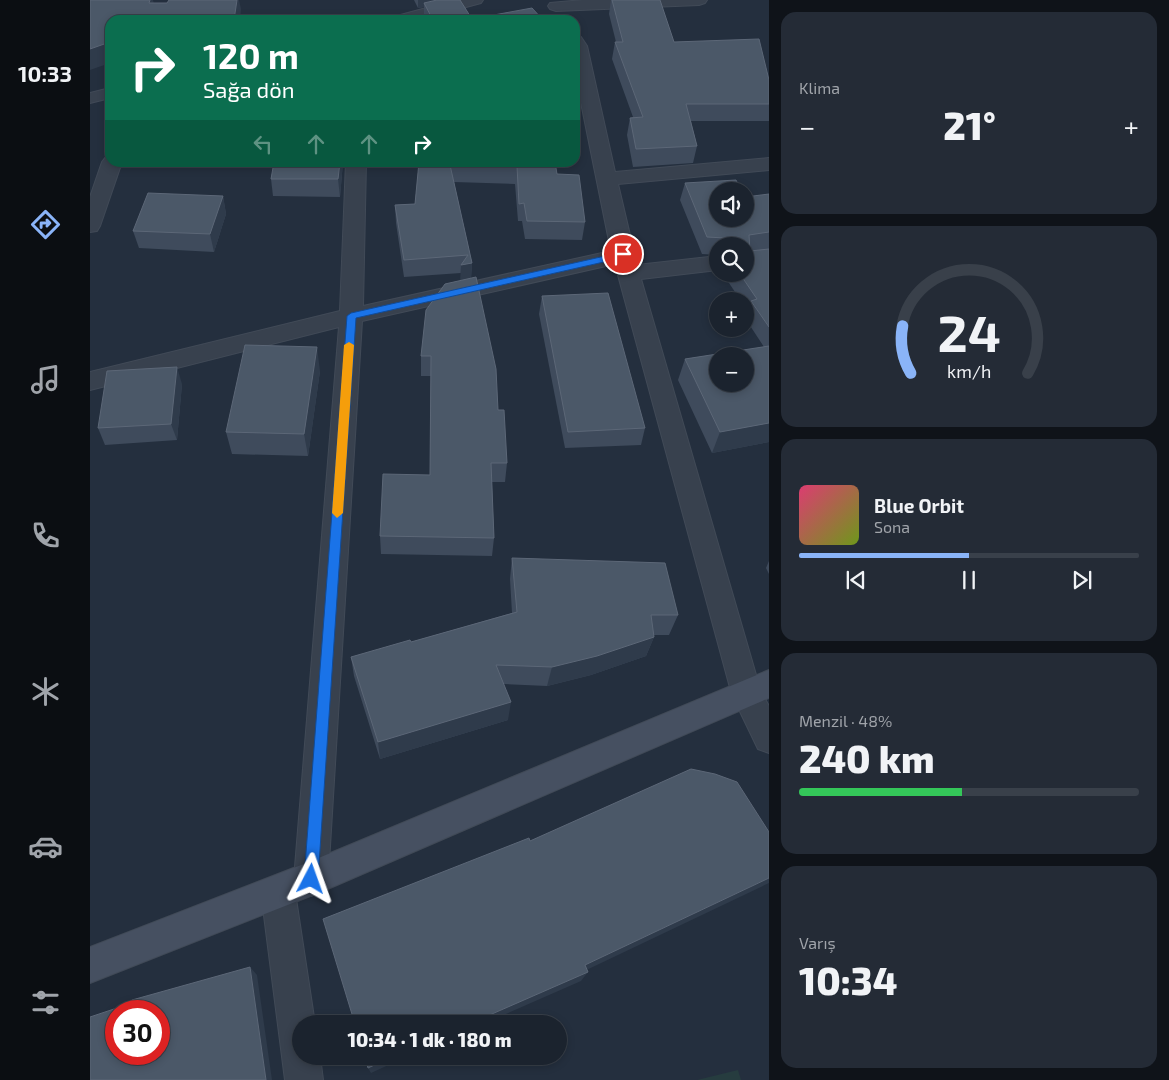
<!DOCTYPE html>
<html lang="tr">
<meta charset="utf-8">
<style>
body{margin:0;font-family:"Exo 2",sans-serif;background:#242b36;color:#f1f3f6;height:100vh;display:flex;flex-direction:column;font-size:19px;white-space:nowrap}
*{box-sizing:border-box;margin:0}
p{font-size:16px;color:#a0a4aa}
.icon{flex:none;width:28px;height:28px;fill:none;stroke:currentColor;stroke-width:2;stroke-linecap:round;stroke-linejoin:round}
.map{position:relative;flex:1;overflow:hidden}
.side{display:flex;flex-direction:column;gap:12px;padding:12px;background:#0f1319;width:400px}
.side>*{flex:none}
.top-card{position:absolute;left:15px;top:15px;width:475px;height:152px;border-radius:15px;box-shadow:0 2px 8px #0003,0 0 0 1px #39404a;background:#0b6e4f;color:#fff;overflow:hidden}
.buttons{position:absolute;left:619px;top:182px;display:grid;gap:10px}
.buttons a{display:grid;place-items:center;width:45px;height:45px;border-radius:50%;background:#1b232e;box-shadow:0 2px 8px #0003,0 0 0 1px #39404a;font-size:25px}
.speed{position:absolute;left:15px;top:1000px;display:flex;gap:10px;font-size:25px;font-weight:700;text-align:center}
.speed>*{display:grid;place-content:center;width:65px;height:65px;border-radius:50%;background:#1b232e;box-shadow:0 2px 8px #0003,0 0 0 1px #39404a;line-height:1}
.speed .limit{border:8px solid #d22;background:#fff;color:#111}
.pin{position:absolute;display:grid;place-items:center;width:42px;height:42px;color:#fff;margin:-21px;border:2px solid #fff;border-radius:50%;box-shadow:0 1px 5px #0007}
.me{position:absolute;width:55px;margin:-28px;rotate:4deg;stroke-linejoin:round;filter:drop-shadow(0 0 4px #0008)}
.turn{display:flex;align-items:center;gap:18px;height:105px;padding:0 15px;font-size:22px}
.turn .icon{width:65px;height:65px;stroke-width:2.5}
.turn b{display:block;font-size:35px;line-height:42px}
.lanes{display:flex;align-items:center;height:48px;padding:0 15px;background:#0003;justify-content:center;gap:25px;direction:ltr}
.lanes .off{opacity:.35}
.big{font-size:38px;font-weight:800;line-height:1.1}
.side .tile{flex:1;display:flex;flex-direction:column;justify-content:center;gap:8px;min-width:0;padding:0 18px;border-radius:15px;background:#242b36}
.side .dial{align-items:center;gap:0}
.dial svg{height:130px;overflow:visible;fill:none;stroke:#39404a;stroke-width:7;stroke-linecap:round;text-anchor:middle}
.dial text{fill:#f1f3f6;stroke:none}
.song{display:flex;align-items:center;gap:15px}
.cover{width:60px;height:60px;border-radius:8px;background:linear-gradient(135deg,hsl(340 70% 55%),hsl(80 70% 35%))}
.played{height:5px;border-radius:2px;background:linear-gradient(90deg,#8ab4f8 50%,#39404a 50%)}
.keys{display:flex;justify-content:space-around;direction:ltr}
.heat{display:flex;justify-content:space-between;align-items:center;font-size:28px;direction:ltr}
.charge{height:8px;border-radius:4px;background:linear-gradient(90deg,#34c759 48%,#39404a 0)}
.trip{position:absolute;left:202px;top:1015px;width:275px;height:50px;border-radius:25px;background:#1b232e;box-shadow:0 2px 8px #0003,0 0 0 1px #39404a;font-weight:800;line-height:50px;text-align:center}
main{display:flex;flex:1;min-height:0}
.menu{display:flex;flex-direction:column;width:90px;justify-content:space-around;align-items:center;background:#0b0e12;color:#a0a4aa}
.menu .icon{width:35px;height:35px}
.menu .selected{color:#8ab4f8}
.menu b{font-size:22px;color:#f1f3f6}
.map>svg:first-child{display:block}
.green{fill:#263c3f}
.lines{fill:none;stroke-linecap:round;stroke-linejoin:round}
.street-casing{stroke:#414a57;stroke-width:2}
.secondary-casing{stroke:#414a57;stroke-width:2}
.street{fill:#38414e;fill-rule:evenodd}
.secondary{fill:#465061;fill-rule:evenodd}
.wall{fill:#3f4b5c}
.shaded-wall{fill:#2f3b4b}
.building{fill:#4b5868;stroke:#5c6777;fill-rule:evenodd}
.route{fill:#1a73e8;stroke:#114b97}
.slow{fill:#f59e0b}
</style>
<main>
<nav class="menu">
<b>10:33</b>
<svg class="icon selected" aria-label="directions" viewBox="0 0 24 24"><path d="M12 3l9 9-9 9-9-9zM9 14v-3h6M13 9l2 2-2 2"/></svg>
<svg class="icon" aria-label="music" viewBox="0 0 24 24"><path d="M9 18V5l10-2v13"/><circle cx="6" cy="18" r="3"/><circle cx="16" cy="16" r="3"/></svg>
<svg class="icon" aria-label="phone" viewBox="0 0 24 24"><path d="M5 4h4l2 5-3 2q2 4 5 5l2-3 5 2v4C11 20 4 13 5 4z"/></svg>
<svg class="icon" aria-label="climate" viewBox="0 0 24 24"><path d="M12 3v18M4 7l16 10M4 17L20 7"/></svg>
<svg class="icon" aria-label="car" viewBox="0 0 24 24"><path d="M5 17H2v-5l4-1 3-4h7l3 4 3 1v5h-3M9 17h6M6 11h13"/><circle cx="7" cy="17" r="2"/><circle cx="17" cy="17" r="2"/></svg>
<svg class="icon" aria-label="filters" viewBox="0 0 24 24"><path d="M4 7h16M4 17h16"/><circle cx="9" cy="7" r="2"/><circle cx="15" cy="17" r="2"/></svg>
</nav>
<div class="map">
<svg width="679" height="1080" viewBox="0 0 679 1080">
<rect width="100%" height="100%" fill="#242f3e"/>
<polygon class="green" points="648,1070 651,1080 607,1080"/>
<g class="lines">
<g class="street-casing">
<g id="street">
<polygon points="366,0 393,0 391,3 328,20 301,20 303,17"/>
<polygon points="493,0 617,0 615,3 609,5 466,11 460,9 458,6 460,3"/>
<polygon points="485,36 491,37 497,46 525,172 679,158 679,170 528,184 547,265 628,256 628,270 551,279 671,692 679,706 679,753 668,749 642,695 525,264 272,321 238,879 233,891 221,896 209,891 204,879 249,327 0,390 0,372 250,311 256,162 276,162 273,306 521,251 485,73"/>
<polygon points="20,88 20,98 0,103 0,93"/>
<polygon points="20,157 20,162 32,162 10,226 7,231 0,232 0,197 12,162 15,158"/>
<polygon points="188,875 200,880 205,892 225,1024 211,1024 211,1056 230,1056 233,1080 195,1080 171,892 176,880"/>
</g>
</g>
<g class="secondary-casing">
<polygon id="secondary" points="679,670 679,698 233,891 0,983 0,947 219,862"/>
</g>
<use href="#street" class="street"/>
<use href="#secondary" class="secondary"/>
</g>
<g class="wall">
<polygon points="324,0 370,0 382,19 453,20 334,20 334,7 328,8"/>
<polygon points="521,0 570,0 584,42 679,80 679,121 601,121 607,146 603,163 543,167 537,135 540,118 543,117 522,59 525,42 526,42 519,14"/>
<polygon points="184,162 253,162 250,197 183,196 181,179"/>
<polygon points="329,162 465,162 467,174 495,222 492,240 435,239 432,221 428,221 425,184 364,182 382,263 381,278 408,410 417,463 415,482 402,482 404,538 402,556 291,554 290,536 340,475 341,376 331,376 331,356 371,281 371,273 314,277 306,223 305,205 325,204"/>
<polygon points="595,183 628,219 679,194 679,249 660,251 679,249 679,442 622,453 588,380 595,359 674,347 655,318 655,316 657,311 655,308 655,301 651,301 633,274 655,274 655,246 628,246 628,255 612,254 590,200"/>
<polygon points="133,196 136,214 124,252 49,248 43,231"/>
<polygon points="452,296 555,428 551,445 475,448 449,314"/>
<polygon points="230,371 218,456 142,454 136,432"/>
<polygon points="92,384 87,440 15,445 8,428"/>
<polygon points="422,558 588,615 579,635 564,635 564,637 556,656 501,675 457,686 414,684 418,720 290,759 264,676 261,657 321,642 422,613 420,579"/>
<polygon points="679,561 679,574 676,568"/>
</g>
<g class="shaded-wall">
<polygon points="60,0 63,0 66,11 59,3"/>
<polygon points="147,0 149,0 151,9 150,20 144,20"/>
<polygon points="328,0 359,0 334,3 334,7 328,8"/>
<polygon points="20,42 20,63 0,70 0,49"/>
<polygon points="485,64 487,64 485,78"/>
<polygon points="250,162 253,162 250,197 248,179"/>
<polygon points="133,196 136,214 124,252 120,234"/>
<polygon points="382,263 381,280 370,282 371,265"/>
<polygon points="227,347 230,371 218,456 214,434"/>
<polygon points="87,367 92,384 87,440 81,424"/>
<polygon points="679,423 679,442 622,453 630,432"/>
<polygon points="564,637 556,656 501,675 457,686 462,667"/>
<polygon points="421,702 418,720 290,759 288,742"/>
<polygon points="679,878 679,883 488,974 495,965"/>
<polygon points="160,967 167,975 182,1080 176,1080"/>
<polygon points="498,972 491,981 393,1024 379,1024"/>
<polygon points="304,1056 318,1056 281,1073 278,1068"/>
</g>
<g class="building">
<polygon points="0,0 60,0 59,3 77,3 79,0 147,0 144,20 20,20 20,42 0,49"/>
<polygon points="347,0 370,0 382,19 442,8 453,20 343,20 334,3"/>
<polygon points="522,0 570,0 584,42 669,39 679,80 679,104 596,104 607,146 546,149 540,118 553,117 525,42 533,42"/>
<polygon points="485,54 487,64 485,64"/>
<polygon points="184,162 250,162 248,179 181,179"/>
<polygon points="329,162 465,162 467,174 489,175 495,222 437,221 434,203 429,204 427,166 360,165 382,263 371,265 378,255 314,260 305,205 325,204"/>
<polygon points="646,180 651,191 628,191 628,219 655,219 655,197 679,194 679,232 659,235 660,251 679,249 679,327 661,301 667,299 650,274 655,274 655,246 635,246 635,238 617,237 595,183"/>
<polygon points="58,193 133,196 120,234 43,231"/>
<polygon points="386,277 406,369 408,410 414,410 417,463 401,463 404,538 290,536 293,474 340,475 341,356 331,356 336,310 355,284"/>
<polygon points="518,293 555,428 478,432 452,296"/>
<polygon points="155,345 227,347 214,434 136,432"/>
<path d="M679 346V423L630 432 595 359ZM628 356H655V384H628Z"/>
<polygon points="87,367 81,424 8,428 17,371"/>
<polygon points="422,558 575,563 588,615 561,615 564,637 507,656 462,667 406,665 421,702 288,742 261,657 320,640 321,642 427,612"/>
<polygon points="601,769 625,774 647,782 679,832 679,878 495,965 498,972 379,1024 265,1024 233,919 439,838 440,841"/>
<path d="M160 967 176 1080H0V1017L42 1003V1000ZM26 1011H69V1054H26Z"/>
<polygon points="274,1056 304,1056 278,1068"/>
</g>
<polygon class="route" points="533,252 536,252 536,257 266,318 228,879 226,884 221,886 216,884 214,879 257,316 261,313"/>
<polygon class="slow" points="259,342 264,345 253,513 247,518 242,513 254,345"/>
</svg>
<div class="buttons">
<a><svg class="icon" aria-label="sound" viewBox="0 0 24 24"><path d="M4 9h4l5-4v14l-5-4H4zM17 9q2 3 0 6"/></svg></a>
<a><svg class="icon" aria-label="search" viewBox="0 0 24 24"><circle cx="10" cy="10" r="6"/><path d="M15 15l6 6"/></svg></a>
<a>+</a>
<a>−</a>
</div>
<div class="speed"><div class="limit">30</div></div>
<div class="pin" style="left:533px;top:254px;background:#d93025"><svg class="icon" aria-label="arrive" viewBox="0 0 24 24"><path d="M6 21V4h12l-3 4 3 4H6"/></svg></div>
<svg class="me" style="left:221px;top:879px" viewBox="-20 -20 40 40"><path d="M0-17L14 15 0 8-14 15z" fill="#1a73e8" stroke="#fff" stroke-width="4"/></svg>
<div class="trip">10:34 · 1 dk · 180 m</div>
<div class="top-card">
<div class="turn"><svg class="icon" aria-label="right" viewBox="0 0 24 24"><path d="M7 20v-9h11M14 6l5 5-5 5"/></svg><div><b>120 m</b>Sağa dön</div></div>
<div class="lanes"><svg class="icon off" aria-label="left" viewBox="0 0 24 24"><path d="M17 20v-9H6M10 6l-5 5 5 5"/></svg><svg class="icon off" aria-label="ahead" viewBox="0 0 24 24"><path d="M12 20V5M6 11l6-6 6 6"/></svg><svg class="icon off" aria-label="ahead" viewBox="0 0 24 24"><path d="M12 20V5M6 11l6-6 6 6"/></svg><svg class="icon" aria-label="right" viewBox="0 0 24 24"><path d="M7 20v-9h11M14 6l5 5-5 5"/></svg></div>
</div>
</div>
<section class="side">
<div class="tile"><p>Klima</p>
<div class="heat"><a>−</a><b class="big">21°</b><a>+</a></div>
</div>
<div class="tile dial"><svg viewBox="0 0 100 80">
<path d="M14 69A42 42 0 1 1 86 69"/>
<path d="M14 69A42 42 0 0 1 9 40" stroke="#8ab4f8"/>
<text x="50" y="56" font-size="32" font-weight="700">24</text>
<text x="50" y="72" font-size="11">km/h</text>
</svg></div>
<div class="tile">
<div class="song"><i class="cover"></i><div><b>Blue Orbit</b><p>Sona</p></div></div>
<div class="played"></div>
<div class="keys"><svg class="icon" aria-label="previous" viewBox="0 0 24 24"><path d="M18 5L8 12l10 7zM5 5v14"/></svg><svg class="icon" aria-label="pause" viewBox="0 0 24 24"><path d="M8 5v14M16 5v14"/></svg><svg class="icon" aria-label="next" viewBox="0 0 24 24"><path d="M6 5l10 7-10 7zM19 5v14"/></svg></div>
</div>
<div class="tile"><p>Menzil · 48%</p><b class="big">240 km</b><div class="charge"></div></div>
<div class="tile"><p>Varış</p><b class="big">10:34</b></div>
</section>
</main>
